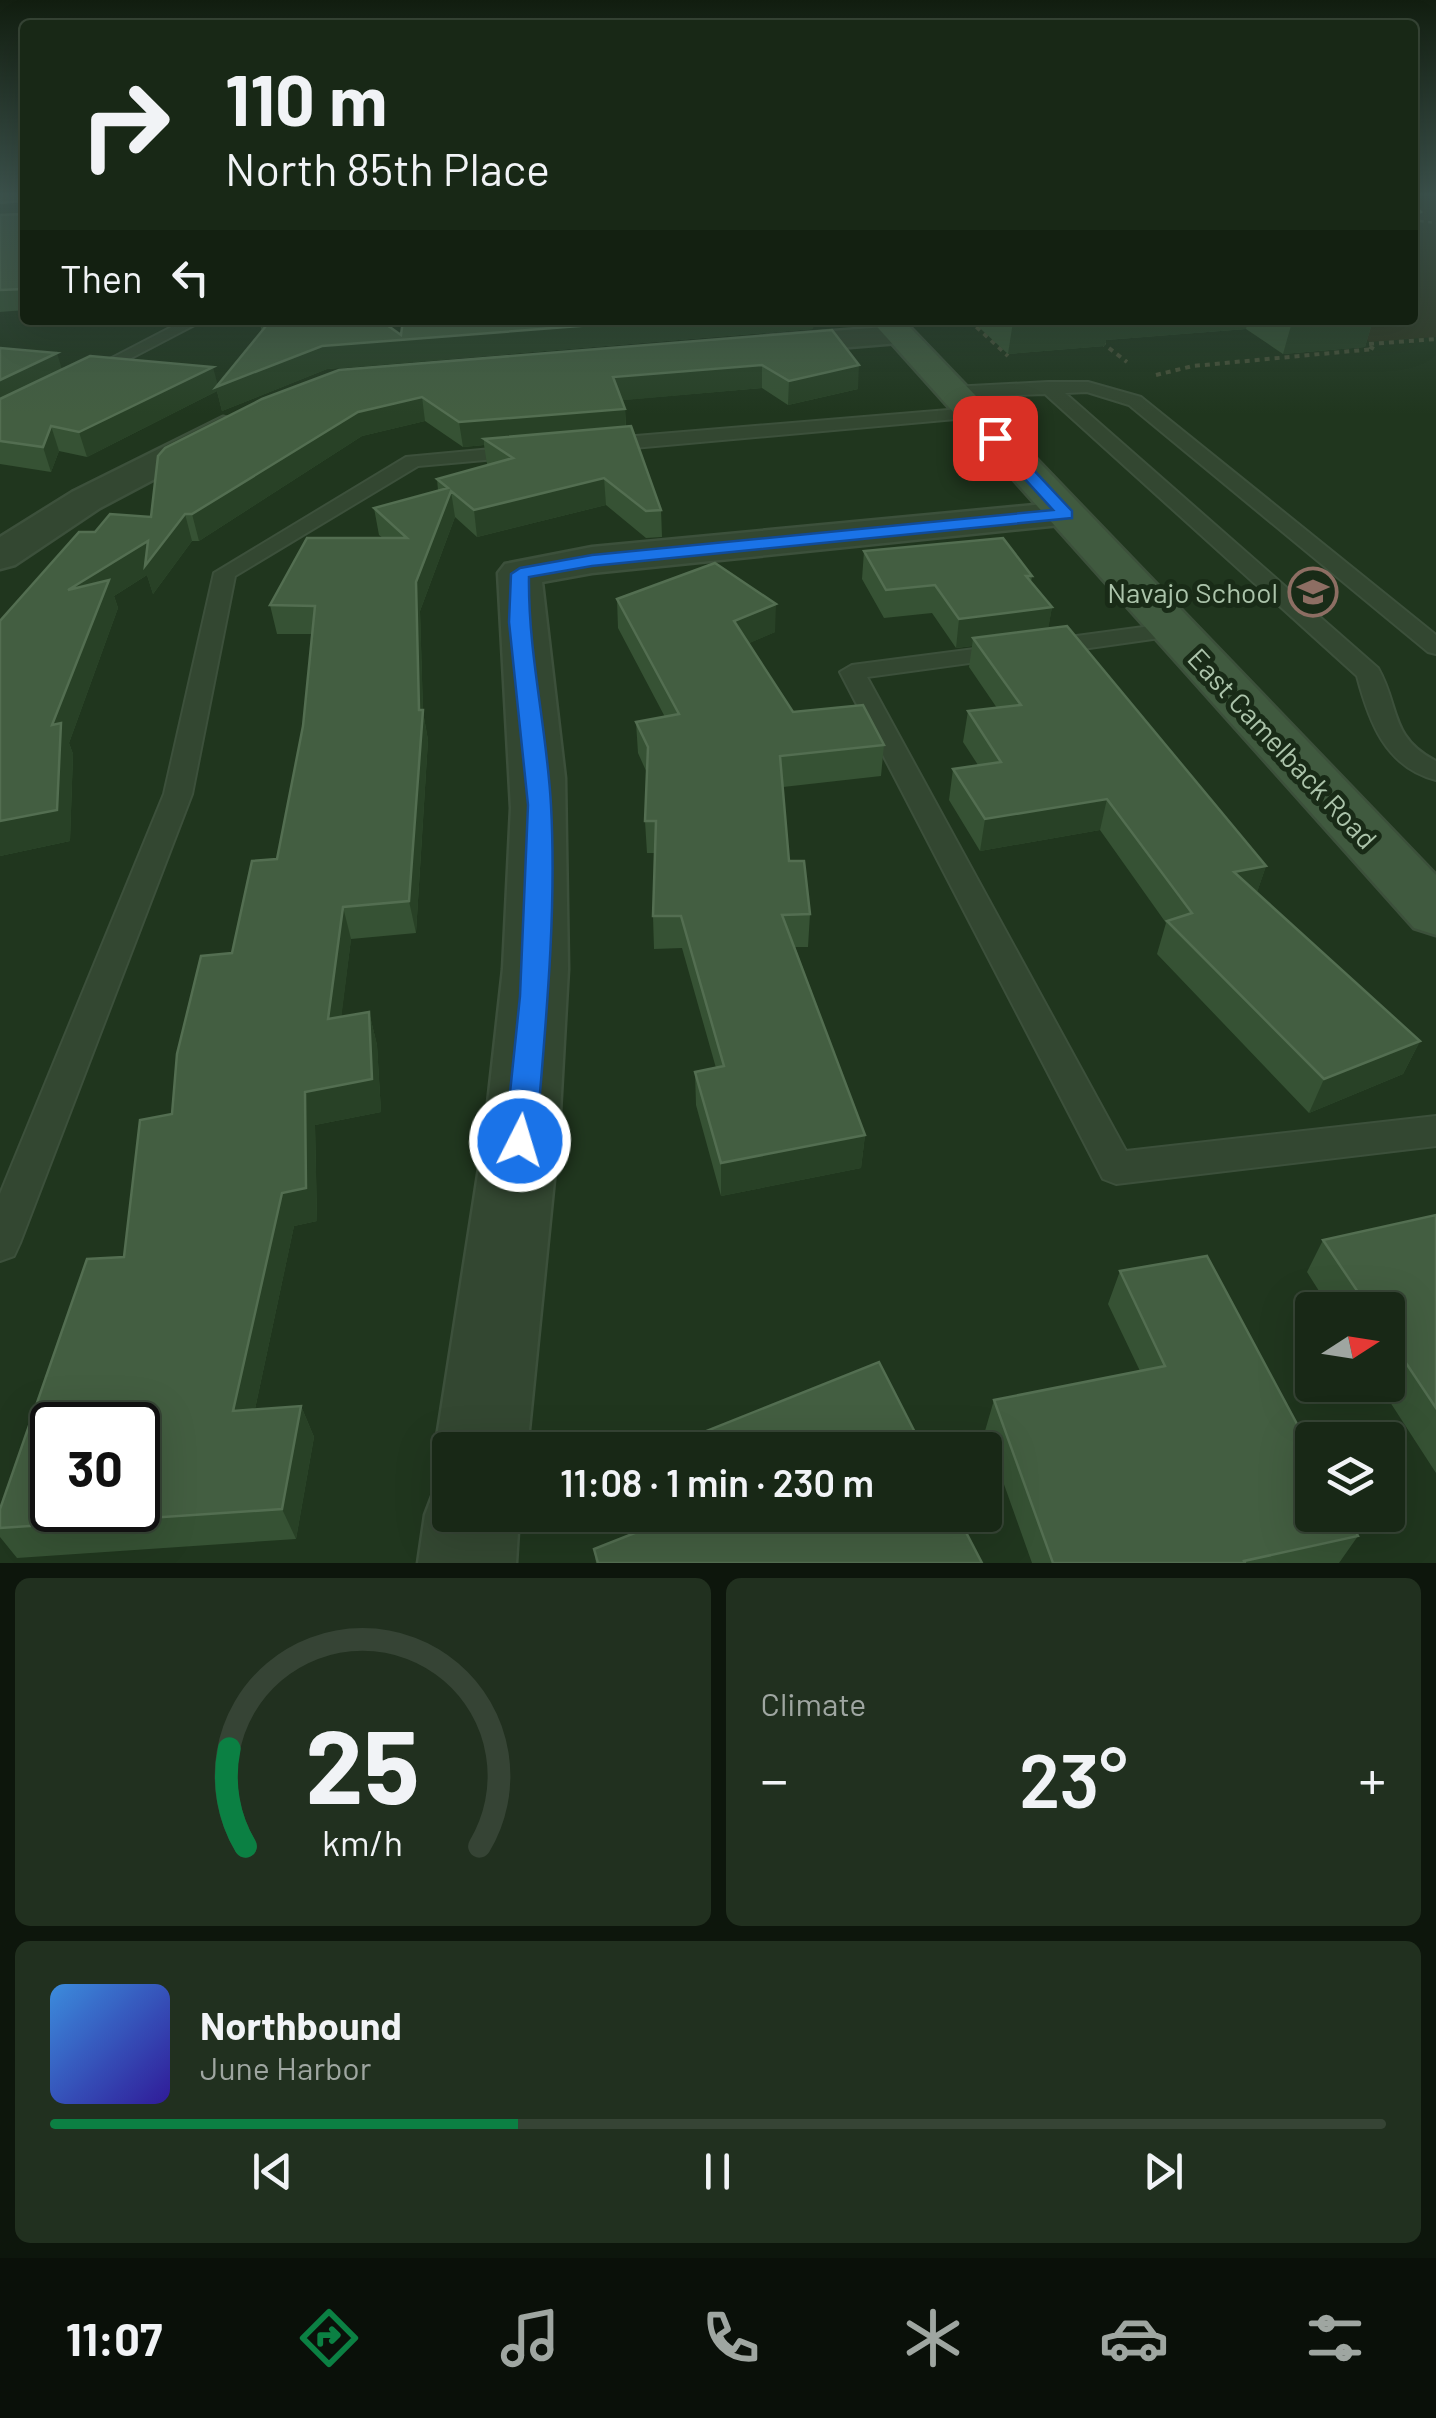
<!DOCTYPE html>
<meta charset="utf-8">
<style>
body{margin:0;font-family:Barlow,sans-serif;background:#21301f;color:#f1f3f6;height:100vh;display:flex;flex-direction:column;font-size:38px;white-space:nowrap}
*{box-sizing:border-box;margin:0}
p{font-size:32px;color:#9fa6a1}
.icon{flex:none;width:55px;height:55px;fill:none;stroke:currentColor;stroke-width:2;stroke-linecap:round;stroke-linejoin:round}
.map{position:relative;height:1563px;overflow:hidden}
.sheet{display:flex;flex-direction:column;gap:15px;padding:15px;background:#0d160c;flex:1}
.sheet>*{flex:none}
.hud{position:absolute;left:20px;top:20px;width:1398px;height:305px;border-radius:10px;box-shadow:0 10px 40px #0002,0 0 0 2px #364435;background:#182816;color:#f1f3f6;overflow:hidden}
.needle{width:65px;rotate:78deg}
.controls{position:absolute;left:1295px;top:1292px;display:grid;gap:20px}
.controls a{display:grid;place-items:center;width:110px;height:110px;border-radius:10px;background:#182816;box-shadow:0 10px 40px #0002,0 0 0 2px #364435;font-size:50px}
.speed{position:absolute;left:30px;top:1402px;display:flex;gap:20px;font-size:50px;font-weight:700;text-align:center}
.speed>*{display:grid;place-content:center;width:130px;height:130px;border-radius:50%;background:#182816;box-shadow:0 10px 40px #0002,0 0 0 2px #364435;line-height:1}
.speed .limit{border:5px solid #111;border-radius:15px;background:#fff;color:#111}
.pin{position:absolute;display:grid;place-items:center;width:85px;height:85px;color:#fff;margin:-42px;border-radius:20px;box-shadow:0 5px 15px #0006}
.me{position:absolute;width:110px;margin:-55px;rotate:5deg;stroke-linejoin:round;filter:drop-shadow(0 0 8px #0008)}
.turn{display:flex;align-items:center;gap:35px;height:210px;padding:0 40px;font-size:45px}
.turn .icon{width:130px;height:130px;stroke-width:2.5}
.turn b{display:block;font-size:70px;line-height:85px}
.then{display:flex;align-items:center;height:95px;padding:0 40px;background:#0003;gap:20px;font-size:38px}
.big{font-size:75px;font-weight:600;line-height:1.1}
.sheet .widget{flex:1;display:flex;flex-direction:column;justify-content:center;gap:15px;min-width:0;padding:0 35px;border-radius:15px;background:#21301f}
.sheet .dial{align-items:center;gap:0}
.dial svg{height:260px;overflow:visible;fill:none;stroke:#364435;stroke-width:7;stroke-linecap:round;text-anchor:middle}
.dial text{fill:#f1f3f6;stroke:none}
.song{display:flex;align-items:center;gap:30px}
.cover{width:120px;height:120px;border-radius:15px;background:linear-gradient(135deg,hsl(210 70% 55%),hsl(250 70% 35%))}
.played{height:10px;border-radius:5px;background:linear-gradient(90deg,#0b8043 35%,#364435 35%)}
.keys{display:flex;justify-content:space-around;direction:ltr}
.heat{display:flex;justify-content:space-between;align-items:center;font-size:55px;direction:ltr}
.sheet .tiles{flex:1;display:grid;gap:15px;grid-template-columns:1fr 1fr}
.widget:last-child{grid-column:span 2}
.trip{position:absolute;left:432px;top:1432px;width:570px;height:100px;border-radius:10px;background:#182816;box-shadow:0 10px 40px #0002,0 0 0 2px #364435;font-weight:600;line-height:100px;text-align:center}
.tabs{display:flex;height:160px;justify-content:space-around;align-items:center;background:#0a1009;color:#9fa6a1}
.tabs .icon{width:70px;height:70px}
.tabs .active{color:#0b8043}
.tabs b{font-size:45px;color:#f1f3f6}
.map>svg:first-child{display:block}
.green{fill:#2d3720}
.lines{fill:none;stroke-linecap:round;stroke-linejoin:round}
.service-casing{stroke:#3c503b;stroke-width:4}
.minor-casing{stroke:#3c503b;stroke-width:5}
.secondary-casing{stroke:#3c503b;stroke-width:5}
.path-far1{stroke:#465038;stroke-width:2.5;stroke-dasharray:4 4;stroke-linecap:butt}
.path{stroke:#465038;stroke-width:4;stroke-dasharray:5 5;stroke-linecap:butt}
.service{fill:#334731;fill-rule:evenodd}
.minor{fill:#334731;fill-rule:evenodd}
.secondary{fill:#405a3f;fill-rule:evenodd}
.wall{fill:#365234}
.shaded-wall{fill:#284126}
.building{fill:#435e41;stroke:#536e51;stroke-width:2.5;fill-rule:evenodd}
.route{fill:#1a73e8;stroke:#114b97;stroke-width:2.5}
.labels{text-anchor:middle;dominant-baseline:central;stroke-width:10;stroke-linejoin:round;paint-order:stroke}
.poi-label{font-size:28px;fill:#acc4ab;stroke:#192b17;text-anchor:end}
.street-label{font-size:28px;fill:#acc4ab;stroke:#192b17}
</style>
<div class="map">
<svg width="1436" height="1563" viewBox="0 0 1436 1563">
<rect width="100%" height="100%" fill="#20361e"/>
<polygon class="green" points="1413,195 1436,195 1436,337 1370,342 1331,320 1412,320"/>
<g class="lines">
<g class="service-casing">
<g id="service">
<polygon points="185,320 204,320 93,378 79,375"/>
<path d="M1048 382H1088L1141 397 1436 635V654L1428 652 1129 405 1087 392 1065 393 1378 668C1400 706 1389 737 1436 761V780C1385 767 1369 721 1357 676L1045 394 952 397 944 392 952 387Z"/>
<polygon points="972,408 978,409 978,417 600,451 591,445 600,439"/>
<polygon points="522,446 531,452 529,456 418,466 235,576 192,794 20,1243 14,1256 0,1261 0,1194 164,794 214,573 406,457"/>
<polygon points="1173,623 1185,630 1181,635 1047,654 1035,647 1047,640"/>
<polygon points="1005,645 1017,652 1013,657 867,677 1126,1151 1436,1116 1436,1146 1116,1184 1103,1179 840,672 852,665"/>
</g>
</g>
<g class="minor-casing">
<g id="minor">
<polygon points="899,326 910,328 914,335 910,342 767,354 756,352 751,345 756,338 767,336"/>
<polygon points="223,417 236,420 241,428 236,436 100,508 15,565 0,569 0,537 72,492"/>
<polygon points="1066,502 1080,505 1086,514 1080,523 592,573 542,582 565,778 568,969 559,1130 527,1450 450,1450 450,1515 519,1515 516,1563 418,1563 425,1515 438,1481 447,1478 435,1450 485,1130 503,969 511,808 498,573 505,564 592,547"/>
</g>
</g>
<g class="secondary-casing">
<polygon id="secondary" points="871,320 903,320 1436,875 1436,935 1414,928"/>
</g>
<polyline class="path-far1" points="1412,220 1436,223"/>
<g class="path">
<polyline points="969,320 1008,356"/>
<polyline points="1101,342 1127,362"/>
<polyline points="1369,344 1436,339"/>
<polyline points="1156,375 1193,366 1374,349 1367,345"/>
</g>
<use href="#service" class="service"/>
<use href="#minor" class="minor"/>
<use href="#secondary" class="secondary"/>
</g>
<g class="wall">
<polygon points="0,195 25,195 25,310 0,312"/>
<polygon points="259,320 401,335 403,320 814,320 813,329 327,369 222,411 217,391 87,457 59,451 51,472 0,464 0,348 62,369 218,385 262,332"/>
<polygon points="971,320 1373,320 1365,347 1283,354 1246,329 1106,340 1105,346 1008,354"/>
<polygon points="832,330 858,389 788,405 762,388 622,400 625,409 626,427 661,510 662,537 646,538 606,505 477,537 455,517 420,611 423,712 428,740 416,933 351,939 341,1017 369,1012 377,1045 381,1112 315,1125 317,1221 294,1226 255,1409 301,1406 314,1437 296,1539 17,1558 0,1537 0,1509 124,1257 172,1114 232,953 277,859 303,726 312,634 277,634 270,605 383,538 379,535 374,508 438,490 437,479 488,465 487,464 484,445 463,447 425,421 362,436 199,541 192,541 153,594 147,575 114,596 118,608 69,743 73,754 70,841 0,856 0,621 95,532 151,517 262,399"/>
<polygon points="864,551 1032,576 1031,582 1052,607 1048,628 1266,866 1257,892 1420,1041 1403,1074 1309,1113 1157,954 1166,923 1100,830 980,851 949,800 953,769 978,765 963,742 968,711 997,708 969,667 972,646 956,648 932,613 884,618 862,579"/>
<polygon points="617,599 775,632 749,643 793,712 884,745 881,776 783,787 789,861 810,914 808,947 795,947 865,1135 861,1168 721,1196 696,1105 695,1072 716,1068 682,948 654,949 653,916 655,853 647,853 645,821 647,773 638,753 636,722 665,717 618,628"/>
<polygon points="1436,1215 1436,1473 1379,1385 1388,1385 1388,1310 1331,1310 1307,1272 1323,1240"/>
<polygon points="1120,1271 1358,1536 1339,1563 1032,1563 985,1431 994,1400 1140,1371 1108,1304"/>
<polygon points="633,1515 957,1515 982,1563 596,1563 594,1549 638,1532"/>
</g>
<g class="shaded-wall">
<polygon points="22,201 25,219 0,221 0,203"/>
<polygon points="1421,212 1418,222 1412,224 1412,216"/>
<polygon points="658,320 814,320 813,329 327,369 222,411 217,391 87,457 79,432 213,367 218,386 322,346"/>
<polygon points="1036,320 1248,320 1246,329 1106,340 1105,346 1008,354 1013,322"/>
<polygon points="1313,320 1373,320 1365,347 1283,354 1292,322"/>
<polygon points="57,353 64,376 0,408 0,380"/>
<polygon points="762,365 762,388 615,401 613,377"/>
<polygon points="859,365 858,389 788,405 789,381"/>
<polygon points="422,397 425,421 362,436 199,541 192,514 358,412"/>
<polygon points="625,409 626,433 484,439 484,445 463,447 459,422"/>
<polygon points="51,426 59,451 51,472 43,447"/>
<polygon points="604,478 606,505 477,537 474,510"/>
<polygon points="451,491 455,517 420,611 423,712 428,740 416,933 409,901 419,710 416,582"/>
<polygon points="185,514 192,541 153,594 147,575 114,596 118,608 69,743 73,754 70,841 0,856 0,821 52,725 68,590"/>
<polygon points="776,604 775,632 734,650 734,621"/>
<polygon points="1052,607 1047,636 973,638 972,646 956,648 959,619"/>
<polygon points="1107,799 1100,830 980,851 985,819"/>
<polygon points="1266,866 1255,898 1234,872"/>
<polygon points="343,907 351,939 337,1052 328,1019"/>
<polygon points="369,1012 377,1045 381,1112 315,1125 317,1221 294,1226 248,1442 233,1411 305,1092"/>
<polygon points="1420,1041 1403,1074 1309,1113 1324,1079"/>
<polygon points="865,1135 861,1168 721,1196 721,1163"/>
<polygon points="301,1406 314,1437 296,1539 282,1509"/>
</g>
<g class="building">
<polygon points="0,195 25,195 25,289 0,290 0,215 22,214 22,201 0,203"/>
<polygon points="1412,204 1421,212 1412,216"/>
<polygon points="259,320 380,320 401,335 403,320 658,320 322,346 216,387 266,326"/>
<polygon points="832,330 859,365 789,381 762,365 613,377 625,409 459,422 422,397 358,412 192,514 185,514 145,566 148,541 68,590 109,580 52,725 61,723 57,810 0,821 0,621 79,532 95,532 110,514 151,517 158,456 165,448 262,399 339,370"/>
<polygon points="0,348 57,353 0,380"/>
<polygon points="90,356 213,367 79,432 51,426 43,447 0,441 0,399"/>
<path d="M631 426 661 510 646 511 604 478 474 510 451 491 416 582 419 710H423L409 901 343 907 328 1019 369 1012 372 1079 305 1092 306 1188 282 1193 233 1411 301 1406 282 1509 0 1528V1509L87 1259 124 1257 140 1120 172 1114 177 1054 201 956 232 953 252 861 277 859 303 726 315 606 270 605 307 538H407L374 508 448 488 437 479 513 458 484 439ZM52 1425H138V1510H52Z"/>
<polygon points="1003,538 1032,576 1026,576 1052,607 959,619 935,585 886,590 864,551"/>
<polygon points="715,563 776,604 734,621 793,712 863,705 884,745 780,756 789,861 804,861 810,914 782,915 865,1135 721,1163 695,1072 724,1066 681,916 653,916 656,821 645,821 648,747 636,722 679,714 617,599"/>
<polygon points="1067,626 1266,866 1234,872 1420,1041 1324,1079 1167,921 1192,913 1107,799 985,819 953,769 1001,762 968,711 1021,705 973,638"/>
<polygon points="1436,1215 1436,1408 1388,1336 1388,1310 1370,1310 1323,1240"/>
<polygon points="1207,1256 1312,1452 1312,1515 1347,1515 1358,1536 1244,1561 1245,1563 1053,1563 994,1400 1165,1366 1120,1271"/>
<polygon points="879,1362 924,1450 659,1450"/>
<polygon points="640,1515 957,1515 982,1563 598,1563 594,1549 645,1529"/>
</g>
<linearGradient id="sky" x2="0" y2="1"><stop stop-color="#121e10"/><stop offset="0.47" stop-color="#3c524c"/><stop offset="1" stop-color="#3c524c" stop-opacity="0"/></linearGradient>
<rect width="1436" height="414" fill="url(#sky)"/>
<path class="route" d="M990 435H1001L1072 511V518L592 566 529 577C528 654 547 729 551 805 557 917 545 1030 536 1141L531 1150 520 1154 509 1150 505 1141 520 996 528 805 509 622 511 574 520 568 592 555 1053 510 990 441Z"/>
<defs>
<g id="school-ring" transform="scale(2.5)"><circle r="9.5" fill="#192b17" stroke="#8d6e63" stroke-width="1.5"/><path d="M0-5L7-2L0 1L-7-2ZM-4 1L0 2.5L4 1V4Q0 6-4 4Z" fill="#8d6e63"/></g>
</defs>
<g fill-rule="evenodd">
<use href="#school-ring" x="1313" y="592"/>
</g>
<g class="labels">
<g class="poi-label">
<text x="1278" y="592">Navajo School</text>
</g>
<g class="street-label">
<text transform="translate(1283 748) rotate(47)">East Camelback Road</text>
</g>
</g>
</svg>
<div class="controls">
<a><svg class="needle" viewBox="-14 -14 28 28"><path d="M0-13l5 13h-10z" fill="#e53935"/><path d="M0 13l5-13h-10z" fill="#9fa6a1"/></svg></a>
<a><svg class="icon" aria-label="layers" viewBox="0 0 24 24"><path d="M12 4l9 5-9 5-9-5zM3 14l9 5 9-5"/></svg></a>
</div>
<div class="speed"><div class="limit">30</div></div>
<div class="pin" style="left:995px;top:438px;background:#d93025"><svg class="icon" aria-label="arrive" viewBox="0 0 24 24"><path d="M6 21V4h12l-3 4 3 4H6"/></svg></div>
<svg class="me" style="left:520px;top:1141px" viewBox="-20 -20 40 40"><circle r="17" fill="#1a73e8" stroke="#fff" stroke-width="3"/><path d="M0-11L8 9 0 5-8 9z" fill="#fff"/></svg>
<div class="trip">11:08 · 1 min · 230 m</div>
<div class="hud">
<div class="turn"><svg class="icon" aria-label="right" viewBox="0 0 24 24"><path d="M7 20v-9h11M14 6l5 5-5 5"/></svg><div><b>110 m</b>North 85th Place</div></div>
<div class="then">Then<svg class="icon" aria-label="left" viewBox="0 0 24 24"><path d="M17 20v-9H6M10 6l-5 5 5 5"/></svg></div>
</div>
</div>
<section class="sheet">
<div class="tiles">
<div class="widget dial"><svg viewBox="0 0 100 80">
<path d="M14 69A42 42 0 1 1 86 69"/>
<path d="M14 69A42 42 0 0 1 9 39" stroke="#0b8043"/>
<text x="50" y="56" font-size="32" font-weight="700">25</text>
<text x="50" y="72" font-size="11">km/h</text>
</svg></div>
<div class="widget"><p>Climate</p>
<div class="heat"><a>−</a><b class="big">23°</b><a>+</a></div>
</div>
<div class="widget">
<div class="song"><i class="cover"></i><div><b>Northbound</b><p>June Harbor</p></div></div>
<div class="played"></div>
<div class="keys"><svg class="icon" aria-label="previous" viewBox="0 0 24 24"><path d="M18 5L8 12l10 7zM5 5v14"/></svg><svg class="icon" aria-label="pause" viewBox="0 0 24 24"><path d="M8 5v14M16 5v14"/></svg><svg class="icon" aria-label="next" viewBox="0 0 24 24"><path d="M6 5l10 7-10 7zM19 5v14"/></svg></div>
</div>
</div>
</section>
<nav class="tabs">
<b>11:07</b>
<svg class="icon active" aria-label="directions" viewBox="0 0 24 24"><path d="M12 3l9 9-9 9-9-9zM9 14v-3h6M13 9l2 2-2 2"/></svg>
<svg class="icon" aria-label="music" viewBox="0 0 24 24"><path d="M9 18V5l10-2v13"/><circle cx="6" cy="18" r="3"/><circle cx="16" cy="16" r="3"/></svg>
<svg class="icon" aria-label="phone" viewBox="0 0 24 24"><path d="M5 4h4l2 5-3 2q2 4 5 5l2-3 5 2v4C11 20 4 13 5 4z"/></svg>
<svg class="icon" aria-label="climate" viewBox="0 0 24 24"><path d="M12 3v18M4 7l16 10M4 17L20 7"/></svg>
<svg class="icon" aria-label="car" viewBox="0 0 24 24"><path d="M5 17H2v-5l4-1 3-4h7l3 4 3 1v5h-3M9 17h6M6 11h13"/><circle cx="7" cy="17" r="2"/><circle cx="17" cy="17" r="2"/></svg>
<svg class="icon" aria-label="filters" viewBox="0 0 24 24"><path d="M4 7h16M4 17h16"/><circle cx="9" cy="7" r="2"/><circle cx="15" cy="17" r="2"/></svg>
</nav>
